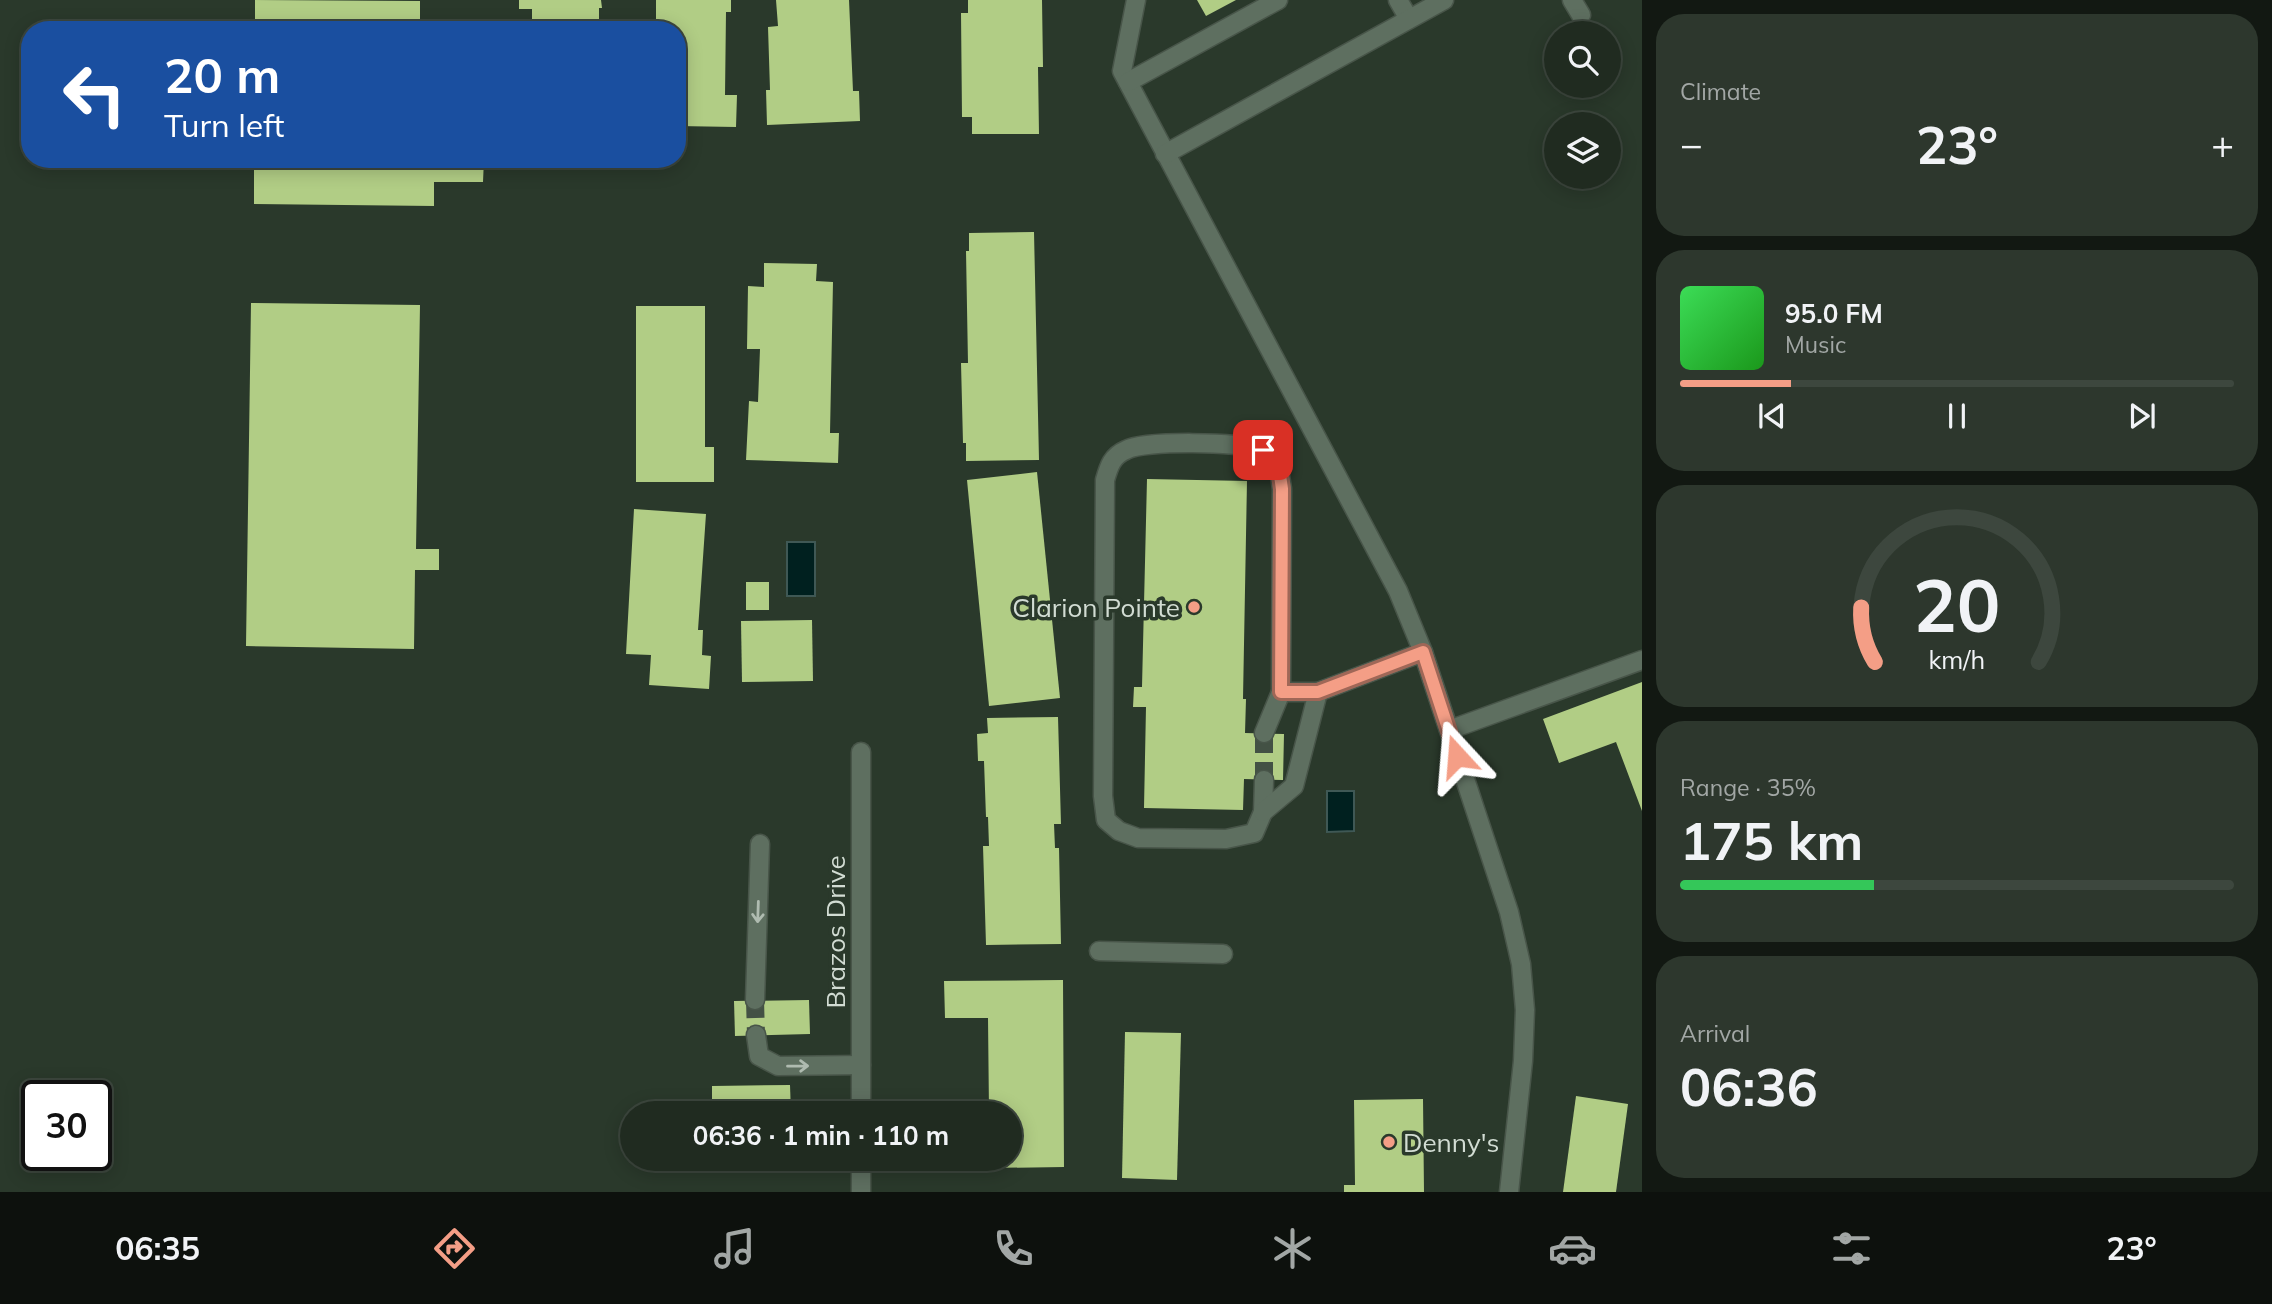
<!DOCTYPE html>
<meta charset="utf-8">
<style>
body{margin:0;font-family:Mulish,sans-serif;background:#2d372d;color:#f1f3f6;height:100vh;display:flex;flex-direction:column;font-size:26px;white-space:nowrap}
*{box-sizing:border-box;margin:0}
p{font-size:23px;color:#a2a7a5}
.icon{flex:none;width:38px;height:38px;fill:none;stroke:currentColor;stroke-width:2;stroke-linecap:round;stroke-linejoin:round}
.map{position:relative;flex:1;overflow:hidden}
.details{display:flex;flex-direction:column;gap:14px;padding:14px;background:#121812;width:630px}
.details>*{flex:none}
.guide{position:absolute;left:21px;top:21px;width:665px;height:147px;border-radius:28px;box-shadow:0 4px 18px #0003,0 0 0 2px #3d473e;background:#1a4fa0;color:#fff;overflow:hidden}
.tools{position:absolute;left:1544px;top:21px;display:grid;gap:14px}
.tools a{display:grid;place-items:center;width:77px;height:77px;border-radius:50%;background:#202b20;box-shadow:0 4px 18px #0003,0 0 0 2px #3d473e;font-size:35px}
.speed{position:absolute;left:21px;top:1080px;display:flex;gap:14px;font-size:35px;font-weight:700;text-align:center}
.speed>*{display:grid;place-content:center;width:91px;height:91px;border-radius:50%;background:#202b20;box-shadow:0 4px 18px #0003,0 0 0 2px #3d473e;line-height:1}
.speed .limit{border:4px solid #111;border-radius:10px;background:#fff;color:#111}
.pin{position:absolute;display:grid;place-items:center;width:60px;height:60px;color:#fff;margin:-30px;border-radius:14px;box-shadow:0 4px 10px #0006}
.me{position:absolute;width:77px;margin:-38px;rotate:341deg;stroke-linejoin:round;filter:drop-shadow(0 0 5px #0008)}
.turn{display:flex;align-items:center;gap:24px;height:147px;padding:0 28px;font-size:32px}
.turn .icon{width:91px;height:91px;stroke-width:2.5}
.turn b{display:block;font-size:49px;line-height:60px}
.big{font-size:52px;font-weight:700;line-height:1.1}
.details .widget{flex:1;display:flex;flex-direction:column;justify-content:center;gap:10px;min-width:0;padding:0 24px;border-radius:28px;background:#2d372d}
.details .dial{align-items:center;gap:0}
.dial svg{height:182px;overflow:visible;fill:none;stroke:#3d473e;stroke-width:7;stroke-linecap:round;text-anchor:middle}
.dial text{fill:#f1f3f6;stroke:none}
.song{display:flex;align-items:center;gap:21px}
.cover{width:84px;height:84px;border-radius:10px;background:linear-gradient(135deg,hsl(130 70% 55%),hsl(120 70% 35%))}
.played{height:7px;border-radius:4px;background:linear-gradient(90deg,#f49e86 20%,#3d473e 20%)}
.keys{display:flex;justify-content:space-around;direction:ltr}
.heat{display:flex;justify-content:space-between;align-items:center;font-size:38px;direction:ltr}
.charge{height:10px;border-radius:5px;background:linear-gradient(90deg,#34c759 35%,#3d473e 0)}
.trip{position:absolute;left:620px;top:1101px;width:402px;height:70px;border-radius:35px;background:#202b20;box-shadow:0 4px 18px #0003,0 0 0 2px #3d473e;font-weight:700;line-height:70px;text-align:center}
.dock{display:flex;height:112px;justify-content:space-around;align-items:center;background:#0d110d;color:#a2a7a5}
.dock .icon{width:49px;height:49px}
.dock .current{color:#f49e86}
.dock b{font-size:32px;color:#f1f3f6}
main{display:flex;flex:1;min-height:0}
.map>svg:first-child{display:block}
.water{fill:#00201f;stroke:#3f5855;stroke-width:2}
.building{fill:#b1cd85}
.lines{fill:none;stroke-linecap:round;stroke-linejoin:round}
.minor-tunnel{stroke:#435144;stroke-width:18;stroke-dasharray:18 9;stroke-linecap:butt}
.minor-casing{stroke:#485549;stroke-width:21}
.minor{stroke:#5e6f60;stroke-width:18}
.oneway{stroke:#afbbb0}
.route-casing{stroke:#9f6757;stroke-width:18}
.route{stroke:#f49e86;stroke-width:12}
.poi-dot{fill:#f49e86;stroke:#2a392b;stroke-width:2.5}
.labels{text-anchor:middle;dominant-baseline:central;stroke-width:7;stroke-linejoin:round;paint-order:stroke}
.poi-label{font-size:26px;fill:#d2dcd3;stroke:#2a392b;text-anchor:end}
.street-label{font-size:26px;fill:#d2dcd3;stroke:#2a392b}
</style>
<main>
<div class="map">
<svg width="1642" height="1192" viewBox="0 0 1642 1192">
<rect width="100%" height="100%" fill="#2a392b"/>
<g class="water">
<rect x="787" y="542" width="28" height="54"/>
<polygon points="1327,791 1354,791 1354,831 1327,832"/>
</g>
<g class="building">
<polygon points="255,0 420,1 420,30 255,30"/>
<polygon points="519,0 601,0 602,8 599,8 599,30 532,30 532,9 519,9"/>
<polygon points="656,0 731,0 731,12 726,12 725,95 737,95 736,127 677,126 677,30 656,30"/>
<polygon points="776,0 849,0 853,91 859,91 860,121 767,125 766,90 770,90 768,27 778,26"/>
<polygon points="968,0 1042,0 1043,67 1038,67 1039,134 972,134 972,117 962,117 961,13 968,13"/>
<polygon points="1197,0 1236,0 1206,16"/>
<polygon points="254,159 484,159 483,182 434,182 434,206 254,204"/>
<polygon points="1034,232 1039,460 966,461 966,443 963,443 961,363 968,363 966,251 969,251 969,233"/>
<polygon points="764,263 817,264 816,281 833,282 830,433 839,433 838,463 746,460 749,401 758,402 760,349 747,349 748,286 764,287"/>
<polygon points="251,303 420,305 416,549 439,549 439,570 415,570 414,649 246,646"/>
<polygon points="636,306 705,306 705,447 714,447 714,482 636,482"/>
<polygon points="1037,472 1060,698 989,706 967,480"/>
<polygon points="1147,479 1247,481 1243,699 1246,699 1245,733 1284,734 1283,780 1244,779 1243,810 1144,808 1146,707 1133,707 1134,687 1142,687"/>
<polygon points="634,509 706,514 698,630 703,630 702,655 711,656 709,689 649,685 651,655 626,654"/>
<rect x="746" y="582" width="23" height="28"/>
<polygon points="812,620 813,681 742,682 741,621"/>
<polygon points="1642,682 1642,811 1616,742 1559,763 1543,719"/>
<polygon points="1058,717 1061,824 1054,824 1055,848 1059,848 1061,944 986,945 983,846 989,846 988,817 986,817 984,761 978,761 977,734 988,733 987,718"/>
<polygon points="1063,980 1064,1167 989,1168 989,1158 1010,1158 1010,1113 989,1113 988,1018 945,1018 944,981"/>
<polygon points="809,1000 810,1034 735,1036 734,1001"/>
<polygon points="1125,1032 1181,1033 1177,1180 1122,1178"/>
<polygon points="790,1085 791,1113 712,1113 712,1086"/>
<polygon points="1576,1096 1628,1104 1616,1192 1563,1192"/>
<polygon points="1423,1099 1424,1192 1344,1192 1344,1185 1355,1185 1354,1100"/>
<polygon points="712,1158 791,1158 791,1170 712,1171"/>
</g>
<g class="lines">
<g class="minor-tunnel">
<polyline points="1264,780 1264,733"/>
<polyline points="755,1000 756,1035"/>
</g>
<g class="minor-casing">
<g id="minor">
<path d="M1136 0 1122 71 1398 591 1423 652 1318 692H1281L1282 489 1278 462C1273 458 1267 452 1260 449 1239 442 1145 440 1126 450 1112 456 1109 466 1105 480L1103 796 1106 820 1119 831 1138 838 1226 839 1254 833 1263 812 1264 780"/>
<polyline points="1398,0 1409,19"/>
<polyline points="1572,0 1581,15"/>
<polyline points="1128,82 1278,0"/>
<polyline points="1165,154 1444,0"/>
<polyline points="1423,652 1509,912 1521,964 1525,1010 1523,1061 1509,1192"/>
<polyline points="1449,730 1642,660"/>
<polyline points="1264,733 1281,692"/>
<polyline points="1263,812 1294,786 1318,692"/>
<polyline points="1099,951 1223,954"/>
<polyline points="755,1000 760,844"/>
<polyline points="756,1035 759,1056 778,1066 861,1065"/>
<polyline points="861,1113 861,752"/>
<polyline points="861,1158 861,1192"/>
</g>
</g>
<use href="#minor" class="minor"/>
</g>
<defs><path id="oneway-shaft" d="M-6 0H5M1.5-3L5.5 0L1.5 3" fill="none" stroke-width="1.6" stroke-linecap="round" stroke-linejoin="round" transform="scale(1.75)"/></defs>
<g class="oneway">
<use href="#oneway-shaft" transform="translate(758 912) rotate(92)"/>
<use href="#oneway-shaft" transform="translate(798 1066) rotate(-1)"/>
</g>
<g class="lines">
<g class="route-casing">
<polyline id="route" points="1263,450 1278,462 1282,489 1281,692 1318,692 1423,652 1457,756"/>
</g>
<use href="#route" class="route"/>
</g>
<g class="poi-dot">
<circle cx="1194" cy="607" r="7"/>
<circle cx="1389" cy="1142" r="7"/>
</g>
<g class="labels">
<g class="poi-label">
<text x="1180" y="607">Clarion Pointe</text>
<text x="1403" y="1142" text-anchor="start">Denny's</text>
</g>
<g class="street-label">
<text transform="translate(835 932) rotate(-90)">Brazos Drive</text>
</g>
</g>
</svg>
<div class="tools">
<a><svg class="icon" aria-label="search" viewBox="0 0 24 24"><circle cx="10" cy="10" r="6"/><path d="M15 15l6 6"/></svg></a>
<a><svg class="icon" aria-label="layers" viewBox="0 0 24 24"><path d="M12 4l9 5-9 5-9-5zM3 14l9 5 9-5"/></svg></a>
</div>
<div class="speed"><div class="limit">30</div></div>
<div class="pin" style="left:1263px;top:450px;background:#d93025"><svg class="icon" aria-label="arrive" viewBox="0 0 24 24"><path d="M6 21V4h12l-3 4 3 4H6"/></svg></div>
<svg class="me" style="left:1457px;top:756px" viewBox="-20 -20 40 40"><path d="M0-17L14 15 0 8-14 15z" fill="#f49e86" stroke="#fff" stroke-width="4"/></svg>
<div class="trip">06:36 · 1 min · 110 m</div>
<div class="guide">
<div class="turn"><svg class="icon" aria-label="left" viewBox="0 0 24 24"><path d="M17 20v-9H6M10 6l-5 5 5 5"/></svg><div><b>20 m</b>Turn left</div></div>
</div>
</div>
<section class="details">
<div class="widget"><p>Climate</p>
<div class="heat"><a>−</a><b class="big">23°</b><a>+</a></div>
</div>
<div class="widget">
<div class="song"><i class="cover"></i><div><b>95.0 FM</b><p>Music</p></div></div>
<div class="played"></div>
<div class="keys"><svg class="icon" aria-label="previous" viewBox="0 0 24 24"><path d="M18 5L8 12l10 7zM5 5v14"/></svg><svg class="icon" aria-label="pause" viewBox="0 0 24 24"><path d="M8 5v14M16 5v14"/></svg><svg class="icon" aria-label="next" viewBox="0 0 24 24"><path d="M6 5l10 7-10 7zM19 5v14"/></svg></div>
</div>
<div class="widget dial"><svg viewBox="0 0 100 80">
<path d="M14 69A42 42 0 1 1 86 69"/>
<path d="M14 69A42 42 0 0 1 8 45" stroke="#f49e86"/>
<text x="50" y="56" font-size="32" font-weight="700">20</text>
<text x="50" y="72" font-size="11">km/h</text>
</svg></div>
<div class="widget"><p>Range · 35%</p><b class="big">175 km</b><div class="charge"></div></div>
<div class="widget"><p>Arrival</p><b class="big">06:36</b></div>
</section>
</main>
<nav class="dock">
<b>06:35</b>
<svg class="icon current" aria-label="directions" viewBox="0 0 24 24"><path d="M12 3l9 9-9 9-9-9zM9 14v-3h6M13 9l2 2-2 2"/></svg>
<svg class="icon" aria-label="music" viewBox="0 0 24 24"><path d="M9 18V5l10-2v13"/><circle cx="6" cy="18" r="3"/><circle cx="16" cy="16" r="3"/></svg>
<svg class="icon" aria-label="phone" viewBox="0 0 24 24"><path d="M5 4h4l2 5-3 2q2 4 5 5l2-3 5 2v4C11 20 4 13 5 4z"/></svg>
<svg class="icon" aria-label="climate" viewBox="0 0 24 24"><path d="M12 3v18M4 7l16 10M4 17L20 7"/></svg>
<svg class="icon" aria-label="car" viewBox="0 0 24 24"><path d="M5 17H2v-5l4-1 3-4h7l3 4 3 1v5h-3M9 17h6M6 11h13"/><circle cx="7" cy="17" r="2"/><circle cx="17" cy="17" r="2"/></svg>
<svg class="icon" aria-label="filters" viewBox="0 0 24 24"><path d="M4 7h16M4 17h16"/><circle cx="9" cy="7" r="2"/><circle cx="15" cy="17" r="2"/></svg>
<b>23°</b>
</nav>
